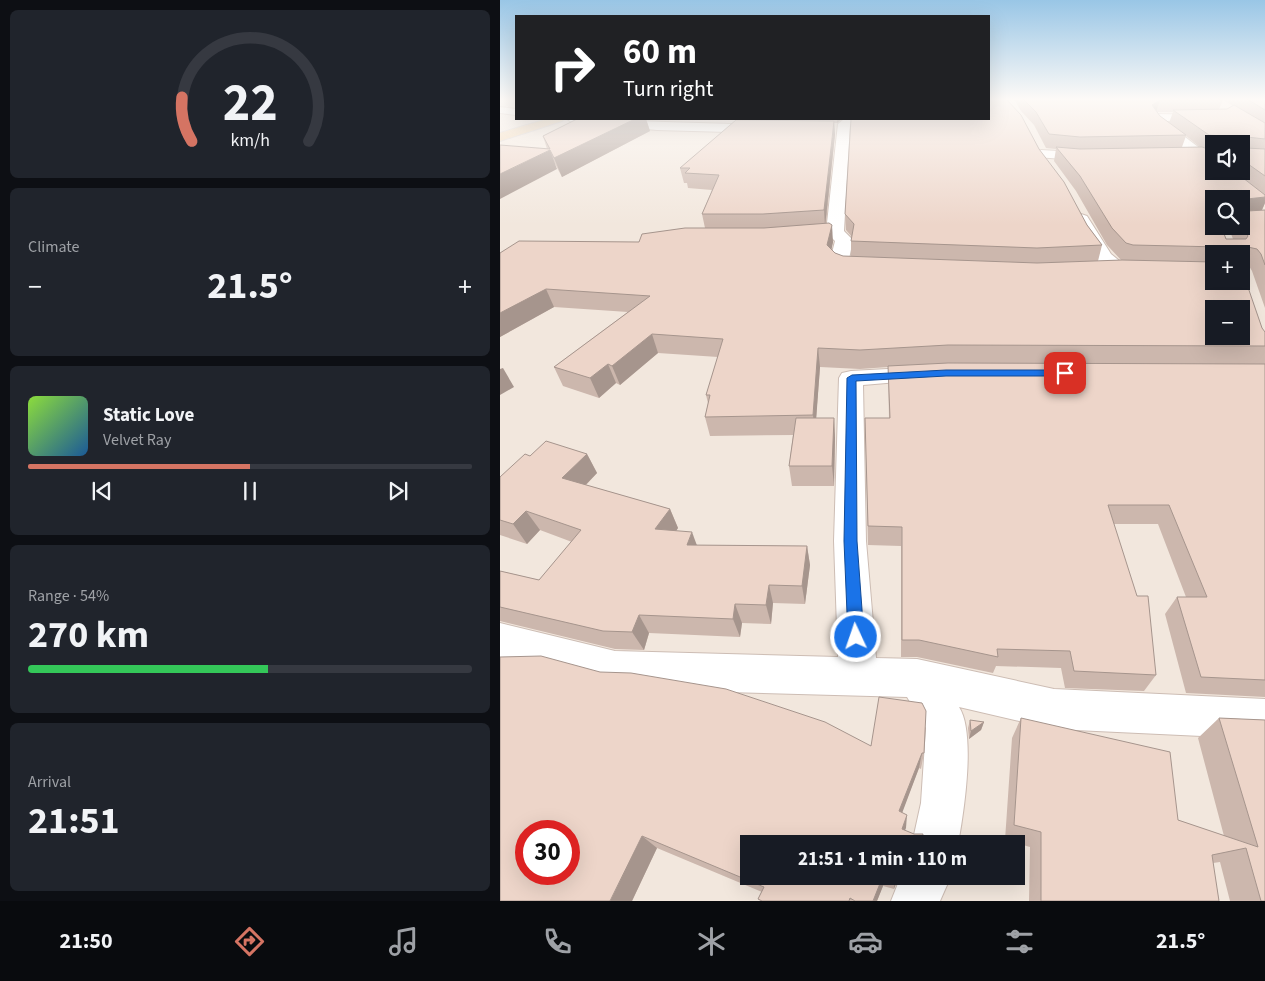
<!DOCTYPE html>
<meta charset="utf-8">
<style>
body{margin:0;font-family:"Source Sans 3",sans-serif;background:#20242c;color:#f1f3f6;height:100vh;display:flex;flex-direction:column;font-size:19px;white-space:nowrap}
*{box-sizing:border-box;margin:0}
p{font-size:16px;color:#9ea1a6}
.icon{flex:none;width:28px;height:28px;fill:none;stroke:currentColor;stroke-width:2;stroke-linecap:round;stroke-linejoin:round}
.map{position:relative;flex:1;overflow:hidden}
.panel{display:flex;flex-direction:column;gap:10px;padding:10px;background:#0d0f14;width:500px}
.panel>*{flex:none}
.hud{position:absolute;left:15px;top:15px;width:475px;height:105px;border-radius:0px;box-shadow:0 5px 20px #0002;background:#202124;color:#fff;overflow:hidden}
.controls{position:absolute;left:705px;top:135px;display:grid;gap:10px}
.controls a{display:grid;place-items:center;width:45px;height:45px;border-radius:0px;background:#171b24;box-shadow:0 5px 20px #0002;font-size:25px}
.speed{position:absolute;left:15px;top:820px;display:flex;gap:10px;font-size:25px;font-weight:700;text-align:center}
.speed>*{display:grid;place-content:center;width:65px;height:65px;border-radius:50%;background:#171b24;box-shadow:0 5px 20px #0002;line-height:1}
.speed .limit{border:8px solid #d22;background:#fff;color:#111}
.pin{position:absolute;display:grid;place-items:center;width:42px;height:42px;color:#fff;margin:-21px;border-radius:10px;box-shadow:0 2px 8px #0006}
.me{position:absolute;width:55px;margin:-28px;rotate:357deg;stroke-linejoin:round;filter:drop-shadow(0 0 4px #0008)}
.turn{display:flex;align-items:center;gap:18px;height:105px;padding:0 25px;font-size:22px}
.turn .icon{width:65px;height:65px;stroke-width:2.5}
.turn b{display:block;font-size:35px;line-height:42px}
.big{font-size:38px;font-weight:700;line-height:1.1}
.panel .widget{flex:1;display:flex;flex-direction:column;justify-content:center;gap:8px;min-width:0;padding:0 18px;border-radius:8px;background:#20242c}
.panel .dial{align-items:center;gap:0}
.dial svg{height:130px;overflow:visible;fill:none;stroke:#363941;stroke-width:7;stroke-linecap:round;text-anchor:middle}
.dial text{fill:#f1f3f6;stroke:none}
.song{display:flex;align-items:center;gap:15px}
.cover{width:60px;height:60px;border-radius:8px;background:linear-gradient(135deg,hsl(90 70% 55%),hsl(210 70% 35%))}
.played{height:5px;border-radius:2px;background:linear-gradient(90deg,#d57463 50%,#363941 50%)}
.keys{display:flex;justify-content:space-around;direction:ltr}
.heat{display:flex;justify-content:space-between;align-items:center;font-size:28px;direction:ltr}
.charge{height:8px;border-radius:4px;background:linear-gradient(90deg,#34c759 54%,#363941 0)}
.trip{position:absolute;left:240px;top:835px;width:285px;height:50px;border-radius:0px;background:#171b24;box-shadow:0 5px 20px #0002;font-weight:700;line-height:50px;text-align:center}
.dock{display:flex;height:80px;justify-content:space-around;align-items:center;background:#090b0e;color:#9ea1a6}
.dock .icon{width:35px;height:35px}
.dock .active{color:#d57463}
.dock b{font-size:22px;color:#f1f3f6}
main{display:flex;flex:1;min-height:0}
.map>svg:first-child{display:block}
.residential{fill:#f2e7dd;fill-rule:evenodd}
.lines{fill:none;stroke-linecap:round;stroke-linejoin:round}
.minor-casing{stroke:#cdbdb4;stroke-width:2}
.major-casing{stroke:#d8d1cf;stroke-width:2}
.minor{fill:#fff;fill-rule:evenodd}
.major{fill:#f0d4af;fill-rule:evenodd}
.wall{fill:#ccb7ad;fill-rule:evenodd}
.shaded-wall{fill:#a6958d}
.building{fill:#edd5c9;stroke:#a6958d;fill-rule:evenodd}
.route{fill:#1a73e8;stroke:#114b97}
</style>
<main>
<section class="panel">
<div class="widget dial"><svg viewBox="0 0 100 80">
<path d="M14 69A42 42 0 1 1 86 69"/>
<path d="M14 69A42 42 0 0 1 8 42" stroke="#d57463"/>
<text x="50" y="56" font-size="32" font-weight="700">22</text>
<text x="50" y="72" font-size="11">km/h</text>
</svg></div>
<div class="widget"><p>Climate</p>
<div class="heat"><a>−</a><b class="big">21.5°</b><a>+</a></div>
</div>
<div class="widget">
<div class="song"><i class="cover"></i><div><b>Static Love</b><p>Velvet Ray</p></div></div>
<div class="played"></div>
<div class="keys"><svg class="icon" aria-label="previous" viewBox="0 0 24 24"><path d="M18 5L8 12l10 7zM5 5v14"/></svg><svg class="icon" aria-label="pause" viewBox="0 0 24 24"><path d="M8 5v14M16 5v14"/></svg><svg class="icon" aria-label="next" viewBox="0 0 24 24"><path d="M6 5l10 7-10 7zM19 5v14"/></svg></div>
</div>
<div class="widget"><p>Range · 54%</p><b class="big">270 km</b><div class="charge"></div></div>
<div class="widget"><p>Arrival</p><b class="big">21:51</b></div>
</section>
<div class="map">
<svg width="765" height="901" viewBox="0 0 765 901">
<rect width="100%" height="100%" fill="#fbf5ee"/>
<path class="residential" d="M0 99H16V119H489V99H765V901H0ZM714 144H741V171H714ZM714 199H741V226H714ZM714 254H741V281H714ZM714 309H741V336H714ZM26 831H69V874H26ZM249 844H516V876H249Z"/>
<g class="lines">
<g class="minor-casing">
<g id="minor">
<polygon points="0,107 16,109 16,115 0,113"/>
<polygon points="656,114 712,115 714,117 708,120 664,121 714,159 714,170 709,169 657,128 650,118"/>
<polygon points="67,119 266,125 272,129 266,133 157,130 73,123"/>
<path d="M344 119H358L350 125 344 231 353 240 349 259 376 264 378 268 376 272C362 275 338 273 330 261L335 241 326 232 338 124Z"/>
<polygon points="541,150 591,153 598,157 591,161 536,157 534,154"/>
<polygon points="581,214 587,216 611,254 622,263 714,266 714,278 610,273 598,261 573,219 575,216"/>
<path d="M425 367 433 369 437 374 433 379 363 385 366 541 376 658 417 659 554 689 765 699V739L554 729 459 707C476 733 464 812 458 844H412L421 803 426 728 407 697 115 689 0 657V623L115 651 338 657 334 541 339 378 342 373 351 371Z"/>
<polygon points="401,876 451,876 440,901 391,901"/>
</g>
</g>
<g class="major-casing">
<polygon id="major" points="47,119 64,119 62,121 0,141 0,133"/>
</g>
<use href="#minor" class="minor"/>
<use href="#major" class="major"/>
</g>
<g class="wall">
<path d="M514 99H765V203L762 210H765V308L752 271 749 266H746L743 271 765 346V697L686 693 665 614 677 597H686L658 524H614L656 675 644 691 565 688 561 668 496 666 493 673 417 657H401V546L368 545 365 418H389L388 367 360 369 320 367 316 418H334L335 438 334 486H292L289 466 293 435 210 436 205 417 208 403 206 395 218 357 158 353 120 385 116 383 99 398 63 386 54 367 128 312 54 307 0 337V253L139 242 205 228 202 214 212 190 188 188 187 183H184L180 168 251 120V119H342L337 123H334L335 135 326 224 333 242 331 249 335 253 343 256H351V241L352 237 346 230 345 214 539 149 587 225 602 245 598 261 621 260 607 245 576 191 554 161 556 149 546 148 534 125 521 111ZM722 99 733 106 727 109H719L723 100ZM657 112H673L669 123 660 116ZM686 136 700 147H682ZM714 144H741V171H714ZM714 199H741V226H728L733 239H726L714 226ZM714 254H741L714 281Z"/>
<polygon points="77,119 202,119 200,120 146,119 150,131 62,177 47,149 43,136"/>
<polygon points="87,454 97,473 86,485 170,509 178,528 176,531 197,545 307,546 310,565 305,604 273,603 271,624 242,623 240,637 149,633 144,650 115,649 0,621 0,622 0,571 39,580 72,542 40,530 27,544 0,535 0,477 30,456"/>
<polygon points="0,657 371,746 424,753 421,769 419,768 402,812 406,828 249,876 399,876 394,889 383,886 377,901 261,901 258,899 262,892 157,848 132,901"/>
<polygon points="521,718 678,820 724,836 698,738 719,718 765,720 765,901 730,901 720,862 713,863 719,901 529,901 530,847 505,840 512,738"/>
<polygon points="470,720 484,722 481,730 469,739 468,728"/>
</g>
<g class="shaded-wall">
<polygon points="660,100 656,112 652,105"/>
<polygon points="135,119 146,119 150,131 62,177 54,158"/>
<polygon points="337,119 342,119 337,123"/>
<polygon points="334,121 335,135 325,226 324,210"/>
<polygon points="50,150 57,169 0,199 0,174"/>
<polygon points="765,197 765,203 761,212 741,215 747,199"/>
<polygon points="332,225 333,242 329,262 327,245"/>
<polygon points="747,262 741,275 741,264"/>
<polygon points="46,289 54,307 0,337 0,313"/>
<polygon points="152,334 158,353 120,385 112,366"/>
<polygon points="318,348 320,367 315,435 313,415"/>
<polygon points="108,364 116,383 99,398 90,378"/>
<polygon points="3,368 14,387 0,395 0,369"/>
<polygon points="334,418 335,438 334,486 332,466"/>
<polygon points="87,454 97,473 73,498 62,478"/>
<polygon points="170,509 178,528 164,549 155,529"/>
<polygon points="26,511 40,530 27,544 13,524"/>
<polygon points="192,532 199,551 187,545"/>
<polygon points="307,546 310,565 305,604 302,586"/>
<polygon points="269,585 273,603 271,624 266,605"/>
<polygon points="235,604 242,623 240,637 233,619"/>
<polygon points="139,615 149,633 144,650 132,632"/>
<polygon points="484,722 481,730 469,739 471,731"/>
<polygon points="422,753 419,768 398,824 399,811"/>
<polygon points="407,815 406,828 400,842 402,829"/>
<polygon points="142,836 157,848 132,901 110,901"/>
<polygon points="383,876 383,886 377,901 373,901"/>
<polygon points="396,876 399,876 394,889 395,879"/>
</g>
<g class="building">
<polygon points="489,99 507,99 508,101 521,115 539,149 564,182 587,225 602,245 537,248 351,241 354,224 345,214 351,119 489,119"/>
<polygon points="523,99 722,99 723,100 660,100 652,105 660,116 686,135 580,137 549,134 536,112"/>
<polygon points="747,99 765,99 765,110"/>
<polygon points="734,105 765,123 765,139 747,137 746,148 765,149 765,176 741,159 741,144 720,144 721,136 709,135 673,110 727,109"/>
<polygon points="77,119 135,119 54,158 50,150 0,174 0,145 50,149 43,136"/>
<polygon points="236,120 334,121 324,210 263,214 202,214 219,175 185,173 190,168 180,168"/>
<path d="M556 147 580 149 702 147 711 150 714 149V171H734L765 195V197L747 199V211L765 210V265L761 254 757 249 748 247 747 262 741 264V254H723L721 247 633 245 626 243 612 228 580 176ZM714 199H741V223L748 236 746 239H726L721 226H714Z"/>
<path d="M329 223 332 225 327 245 335 253 343 256 537 263 622 260 714 262V281H741V267L762 328 765 332V346L448 345 360 350 318 348 313 415 205 417 210 395H206L223 339 152 334 112 366 108 364 90 378 54 367 150 296 46 289 0 313V253L19 241 139 242 142 234 185 228H264ZM714 309H741V336H714Z"/>
<polygon points="448,363 765,364 765,680 701,677 677,597 707,597 669,505 608,505 637,596 648,596 656,675 574,671 570,651 497,649 498,657 419,640 402,640 402,527 368,526 365,418 390,418 388,366"/>
<polygon points="296,418 334,418 332,466 289,466"/>
<polygon points="46,441 87,454 62,478 170,509 155,529 192,532 187,545 307,546 302,586 269,585 266,605 235,604 233,619 139,615 132,632 103,631 0,607 0,571 39,580 81,530 26,511 13,524 0,520 0,477 25,454 30,456"/>
<path d="M41 656 100 672 131 673 226 689 325 722 371 746 379 697 422 703 426 711 424 753H422L399 811 407 815 402 829 414 834H423L421 844H249V876H383L373 901H355L350 898 349 901H262L258 899 264 887 142 836 110 901H0V657ZM26 831H69V874H26Z"/>
<polygon points="521,718 670,752 678,820 758,847 719,718 765,720 765,901 761,901 746,848 712,855 719,901 541,901 541,832 514,825"/>
<polygon points="470,720 484,722 471,731"/>
<polygon points="385,876 396,876 395,879"/>
</g>
<linearGradient id="sky" x2="0" y2="1"><stop stop-color="#99c6e6"/><stop offset="0.44" stop-color="#fdfaf7"/><stop offset="1" stop-color="#fdfaf7" stop-opacity="0"/></linearGradient>
<rect width="765" height="225" fill="url(#sky)"/>
<polygon class="route" points="446,370 565,370 570,373 565,376 446,376 356,381 357,541 364,637 361,642 356,644 351,642 348,637 344,541 347,378 352,375"/>
</svg>
<div class="controls">
<a><svg class="icon" aria-label="sound" viewBox="0 0 24 24"><path d="M4 9h4l5-4v14l-5-4H4zM17 9q2 3 0 6"/></svg></a>
<a><svg class="icon" aria-label="search" viewBox="0 0 24 24"><circle cx="10" cy="10" r="6"/><path d="M15 15l6 6"/></svg></a>
<a>+</a>
<a>−</a>
</div>
<div class="speed"><div class="limit">30</div></div>
<div class="pin" style="left:565px;top:373px;background:#d93025"><svg class="icon" aria-label="arrive" viewBox="0 0 24 24"><path d="M6 21V4h12l-3 4 3 4H6"/></svg></div>
<svg class="me" style="left:356px;top:637px" viewBox="-20 -20 40 40"><circle r="17" fill="#1a73e8" stroke="#fff" stroke-width="3"/><path d="M0-11L8 9 0 5-8 9z" fill="#fff"/></svg>
<div class="trip">21:51 · 1 min · 110 m</div>
<div class="hud">
<div class="turn"><svg class="icon" aria-label="right" viewBox="0 0 24 24"><path d="M7 20v-9h11M14 6l5 5-5 5"/></svg><div><b>60 m</b>Turn right</div></div>
</div>
</div>
</main>
<nav class="dock">
<b>21:50</b>
<svg class="icon active" aria-label="directions" viewBox="0 0 24 24"><path d="M12 3l9 9-9 9-9-9zM9 14v-3h6M13 9l2 2-2 2"/></svg>
<svg class="icon" aria-label="music" viewBox="0 0 24 24"><path d="M9 18V5l10-2v13"/><circle cx="6" cy="18" r="3"/><circle cx="16" cy="16" r="3"/></svg>
<svg class="icon" aria-label="phone" viewBox="0 0 24 24"><path d="M5 4h4l2 5-3 2q2 4 5 5l2-3 5 2v4C11 20 4 13 5 4z"/></svg>
<svg class="icon" aria-label="climate" viewBox="0 0 24 24"><path d="M12 3v18M4 7l16 10M4 17L20 7"/></svg>
<svg class="icon" aria-label="car" viewBox="0 0 24 24"><path d="M5 17H2v-5l4-1 3-4h7l3 4 3 1v5h-3M9 17h6M6 11h13"/><circle cx="7" cy="17" r="2"/><circle cx="17" cy="17" r="2"/></svg>
<svg class="icon" aria-label="filters" viewBox="0 0 24 24"><path d="M4 7h16M4 17h16"/><circle cx="9" cy="7" r="2"/><circle cx="15" cy="17" r="2"/></svg>
<b>21.5°</b>
</nav>
